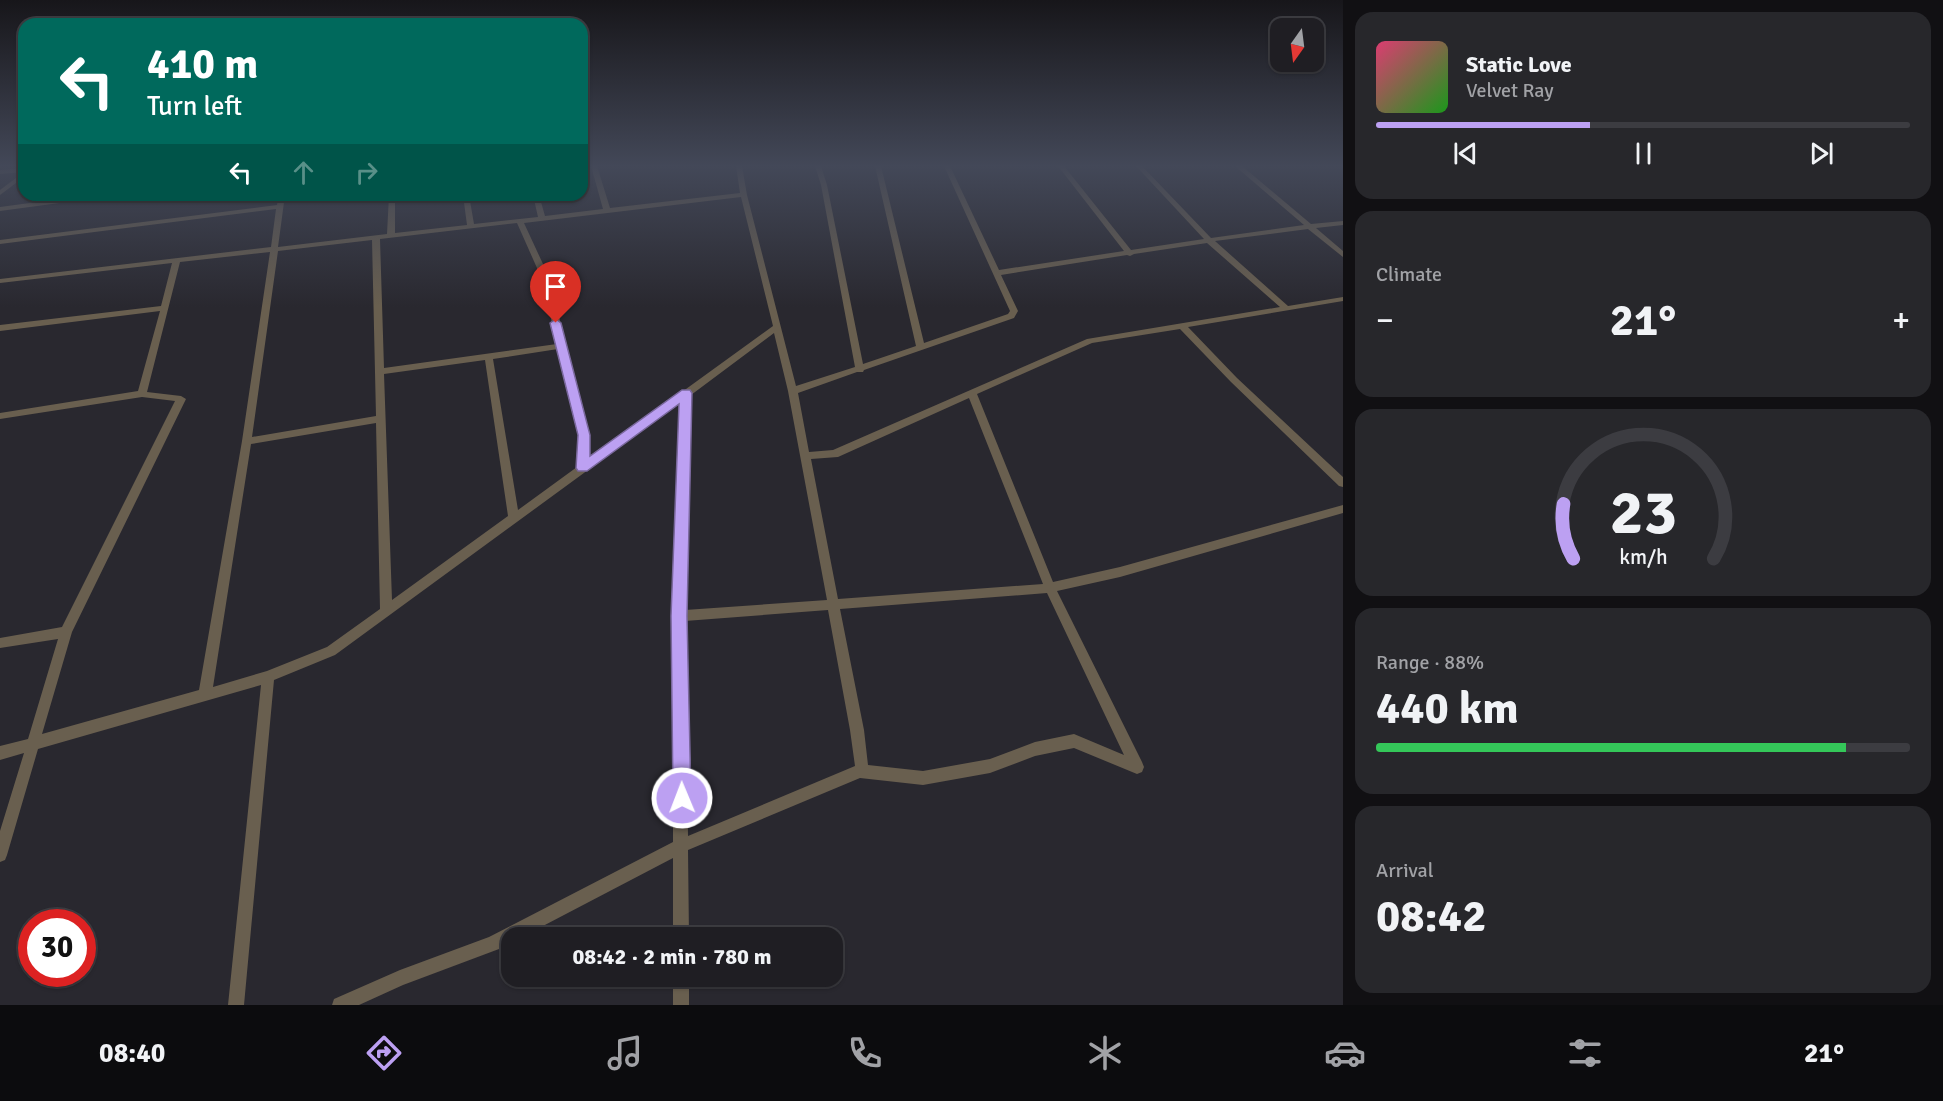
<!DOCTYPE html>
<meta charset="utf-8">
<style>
body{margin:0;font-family:Signika,sans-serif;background:#27272b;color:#f1f3f6;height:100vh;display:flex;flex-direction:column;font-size:22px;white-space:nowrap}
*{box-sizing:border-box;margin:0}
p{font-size:20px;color:#a1a2a6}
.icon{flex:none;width:33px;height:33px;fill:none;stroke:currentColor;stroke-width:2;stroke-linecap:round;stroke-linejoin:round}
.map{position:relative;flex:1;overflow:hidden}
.side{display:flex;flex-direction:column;gap:12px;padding:12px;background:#111013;width:600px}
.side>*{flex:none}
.banner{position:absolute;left:18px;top:18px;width:570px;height:183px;border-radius:18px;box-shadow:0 2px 4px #0004,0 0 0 2px #3c3c41;background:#00695c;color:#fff;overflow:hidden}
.needle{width:39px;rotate:194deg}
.buttons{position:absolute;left:1270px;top:18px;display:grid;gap:12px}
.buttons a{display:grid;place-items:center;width:54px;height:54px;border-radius:12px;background:#1f1e23;box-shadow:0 2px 4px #0004,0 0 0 2px #3c3c41;font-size:30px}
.speed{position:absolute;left:18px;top:909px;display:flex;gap:12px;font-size:30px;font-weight:700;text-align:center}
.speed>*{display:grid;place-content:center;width:78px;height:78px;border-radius:50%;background:#1f1e23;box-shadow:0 2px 4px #0004,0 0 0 2px #3c3c41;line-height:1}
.speed .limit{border:9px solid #d22;background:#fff;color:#111}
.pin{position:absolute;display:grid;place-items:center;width:51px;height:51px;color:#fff;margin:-62px -26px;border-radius:50% 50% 50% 0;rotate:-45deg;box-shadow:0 0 6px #0007}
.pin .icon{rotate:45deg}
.me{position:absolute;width:66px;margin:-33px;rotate:359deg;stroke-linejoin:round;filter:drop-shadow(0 0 4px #0008)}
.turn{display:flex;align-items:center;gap:21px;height:126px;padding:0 30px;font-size:27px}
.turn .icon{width:78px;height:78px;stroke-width:2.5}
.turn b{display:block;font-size:42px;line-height:51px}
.lanes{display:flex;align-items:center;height:57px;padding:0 30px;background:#0003;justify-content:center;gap:30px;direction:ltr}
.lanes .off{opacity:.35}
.big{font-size:45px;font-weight:700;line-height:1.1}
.side .widget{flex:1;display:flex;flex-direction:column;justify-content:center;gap:9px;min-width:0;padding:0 21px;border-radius:18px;background:#27272b}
.side .dial{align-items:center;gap:0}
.dial svg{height:156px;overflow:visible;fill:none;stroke:#3c3c41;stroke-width:7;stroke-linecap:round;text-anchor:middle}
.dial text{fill:#f1f3f6;stroke:none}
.song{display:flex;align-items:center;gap:18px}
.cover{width:72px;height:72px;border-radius:9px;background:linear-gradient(135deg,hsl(340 70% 55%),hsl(120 70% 35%))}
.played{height:6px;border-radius:3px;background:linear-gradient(90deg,#bca0f2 40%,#3c3c41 40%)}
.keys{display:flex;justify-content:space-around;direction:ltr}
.heat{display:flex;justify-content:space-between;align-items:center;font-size:33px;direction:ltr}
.charge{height:9px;border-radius:4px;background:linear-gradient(90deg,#34c759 88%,#3c3c41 0)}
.trip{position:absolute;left:501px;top:927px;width:342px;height:60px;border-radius:18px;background:#1f1e23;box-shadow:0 2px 4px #0004,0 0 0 2px #3c3c41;font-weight:700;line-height:60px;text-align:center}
.dock{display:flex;height:96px;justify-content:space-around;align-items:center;background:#0c0c0e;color:#a1a2a6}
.dock .icon{width:42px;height:42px}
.dock .active{color:#bca0f2}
.dock b{font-size:27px;color:#f1f3f6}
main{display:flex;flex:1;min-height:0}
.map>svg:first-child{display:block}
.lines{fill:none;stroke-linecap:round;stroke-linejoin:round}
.minor{fill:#695f4f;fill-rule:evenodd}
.route{fill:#bca0f2;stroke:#7a689d;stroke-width:1.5}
</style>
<main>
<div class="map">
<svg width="1343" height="1005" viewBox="0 0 1343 1005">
<rect width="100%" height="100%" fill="#29282f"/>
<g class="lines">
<g class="minor">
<path d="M591 166H597L610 208 740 193 736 166H742L747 195 796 386 855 367 821 185 815 166H821L827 185 863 364 916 346 875 166H881L924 343 1008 314 1010 311 944 166H950L999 270 1124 251 1058 166H1064L1131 250 1204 239 1136 166H1142L1211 238 1304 225 1235 166H1242L1311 224 1343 221V225L1316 228 1343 251V257L1308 229 1215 241 1288 306 1343 297V301L1188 327 1237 378 1343 477V487L1339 486 1231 382 1180 329 1092 343 977 394 1053 582 1120 567 1343 505V513L1120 577 1057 591 1142 762 1144 767 1142 772 1137 774 1074 748 1035 756 990 773 923 785 860 778 688 850 689 938H673V858L520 938H512V942L499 949 403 985 359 1005H332L334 999 400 970 489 937 673 842V616L681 402 335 655 274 680 244 1005H228L261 685 38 749 7 855 5 860 0 862V831L24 753 0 760V746L28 739 58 639 0 648V638L62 627 175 401 142 397 0 419V413L138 391 160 311 0 331V325L161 306 172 263 0 283V279L271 247 276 209 0 244V240L277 205 279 195H285L278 247 387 234 389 195H395V233L467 225 463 195H469L474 224 538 217 533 195H539L545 216 603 209ZM741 197 773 326 588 460 589 435 549 277 524 223ZM517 223 541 277 557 344 384 368 380 239ZM372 240 376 416 252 437 278 251ZM1207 243 1280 307 1087 339 833 450 809 452 798 393 857 372H863L864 370 1014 318 1018 311 1001 275 1127 255 1130 256 1134 254ZM270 252 242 441 199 690 42 734 72 632 186 399 181 396 147 392 180 262ZM774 333 788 391 827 600 685 610 691 395ZM558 349 579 435 577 467 518 510 493 359ZM485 360 508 516 392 600 384 374ZM969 398 1043 584 838 599 811 459 838 457ZM376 423 380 609 327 647 267 671 213 687 251 444ZM1047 593 1124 755 1074 734 1035 742 990 759 923 771 868 765 864 730 840 609ZM828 610 850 730 855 766 688 836 685 621Z"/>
<polygon points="24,168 24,172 0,174 0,170"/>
<polygon points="24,172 24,177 0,195 0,190"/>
<polygon points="89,195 107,195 104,197 0,211 0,207"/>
<rect x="673" y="976" width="16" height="29"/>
</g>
</g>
<linearGradient id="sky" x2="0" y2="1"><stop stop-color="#17161a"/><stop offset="0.54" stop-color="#434858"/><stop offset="1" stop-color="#434858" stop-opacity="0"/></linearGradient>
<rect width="1343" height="307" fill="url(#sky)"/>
<polygon class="route" points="556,319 561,323 590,435 590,456 682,390 690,390 692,393 687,616 691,798 688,804 682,807 675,804 673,798 671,616 679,404 587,471 578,471 576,468 578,435 550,323"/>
</svg>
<div class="buttons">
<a><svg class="needle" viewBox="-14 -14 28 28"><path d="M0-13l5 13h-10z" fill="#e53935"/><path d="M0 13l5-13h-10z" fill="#a1a2a6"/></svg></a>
</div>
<div class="speed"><div class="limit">30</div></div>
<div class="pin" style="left:556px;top:323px;background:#d93025"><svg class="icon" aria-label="arrive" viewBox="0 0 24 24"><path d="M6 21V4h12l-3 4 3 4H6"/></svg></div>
<svg class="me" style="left:682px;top:798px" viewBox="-20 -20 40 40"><circle r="17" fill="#bca0f2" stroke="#fff" stroke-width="3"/><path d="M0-11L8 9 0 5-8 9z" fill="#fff"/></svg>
<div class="trip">08:42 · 2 min · 780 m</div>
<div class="banner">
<div class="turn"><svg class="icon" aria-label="left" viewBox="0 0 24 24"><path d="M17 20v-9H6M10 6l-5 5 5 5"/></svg><div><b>410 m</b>Turn left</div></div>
<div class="lanes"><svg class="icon" aria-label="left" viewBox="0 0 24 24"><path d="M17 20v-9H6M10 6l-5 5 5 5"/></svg><svg class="icon off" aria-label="ahead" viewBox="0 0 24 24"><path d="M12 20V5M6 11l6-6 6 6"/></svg><svg class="icon off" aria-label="right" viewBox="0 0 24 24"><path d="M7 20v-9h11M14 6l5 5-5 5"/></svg></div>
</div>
</div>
<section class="side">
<div class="widget">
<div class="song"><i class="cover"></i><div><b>Static Love</b><p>Velvet Ray</p></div></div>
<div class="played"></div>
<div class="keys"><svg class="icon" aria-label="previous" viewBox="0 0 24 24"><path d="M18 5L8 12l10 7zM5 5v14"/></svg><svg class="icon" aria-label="pause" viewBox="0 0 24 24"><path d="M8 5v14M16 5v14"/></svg><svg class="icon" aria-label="next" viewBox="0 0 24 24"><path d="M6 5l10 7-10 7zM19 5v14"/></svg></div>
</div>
<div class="widget"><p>Climate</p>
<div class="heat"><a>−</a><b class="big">21°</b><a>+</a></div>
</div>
<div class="widget dial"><svg viewBox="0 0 100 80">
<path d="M14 69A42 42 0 1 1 86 69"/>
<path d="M14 69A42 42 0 0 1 9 41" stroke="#bca0f2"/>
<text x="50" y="56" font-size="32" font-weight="700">23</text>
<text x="50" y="72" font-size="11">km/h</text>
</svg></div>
<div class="widget"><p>Range · 88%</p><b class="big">440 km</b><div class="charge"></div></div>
<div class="widget"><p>Arrival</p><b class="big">08:42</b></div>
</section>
</main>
<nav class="dock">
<b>08:40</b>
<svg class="icon active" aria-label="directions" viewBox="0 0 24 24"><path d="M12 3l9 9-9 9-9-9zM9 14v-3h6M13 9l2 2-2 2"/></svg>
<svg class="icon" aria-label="music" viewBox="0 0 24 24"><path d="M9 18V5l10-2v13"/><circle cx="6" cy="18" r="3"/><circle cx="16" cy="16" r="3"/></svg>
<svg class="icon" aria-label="phone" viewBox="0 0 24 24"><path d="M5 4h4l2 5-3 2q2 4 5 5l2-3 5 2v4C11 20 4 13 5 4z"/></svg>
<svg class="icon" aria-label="climate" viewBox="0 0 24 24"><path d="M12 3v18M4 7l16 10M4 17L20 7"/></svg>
<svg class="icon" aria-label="car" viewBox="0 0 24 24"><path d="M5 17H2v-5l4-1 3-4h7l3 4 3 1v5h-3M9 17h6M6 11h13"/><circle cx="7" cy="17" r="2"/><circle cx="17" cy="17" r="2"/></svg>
<svg class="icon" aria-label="filters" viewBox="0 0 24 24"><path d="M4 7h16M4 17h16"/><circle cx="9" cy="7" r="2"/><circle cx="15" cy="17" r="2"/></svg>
<b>21°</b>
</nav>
